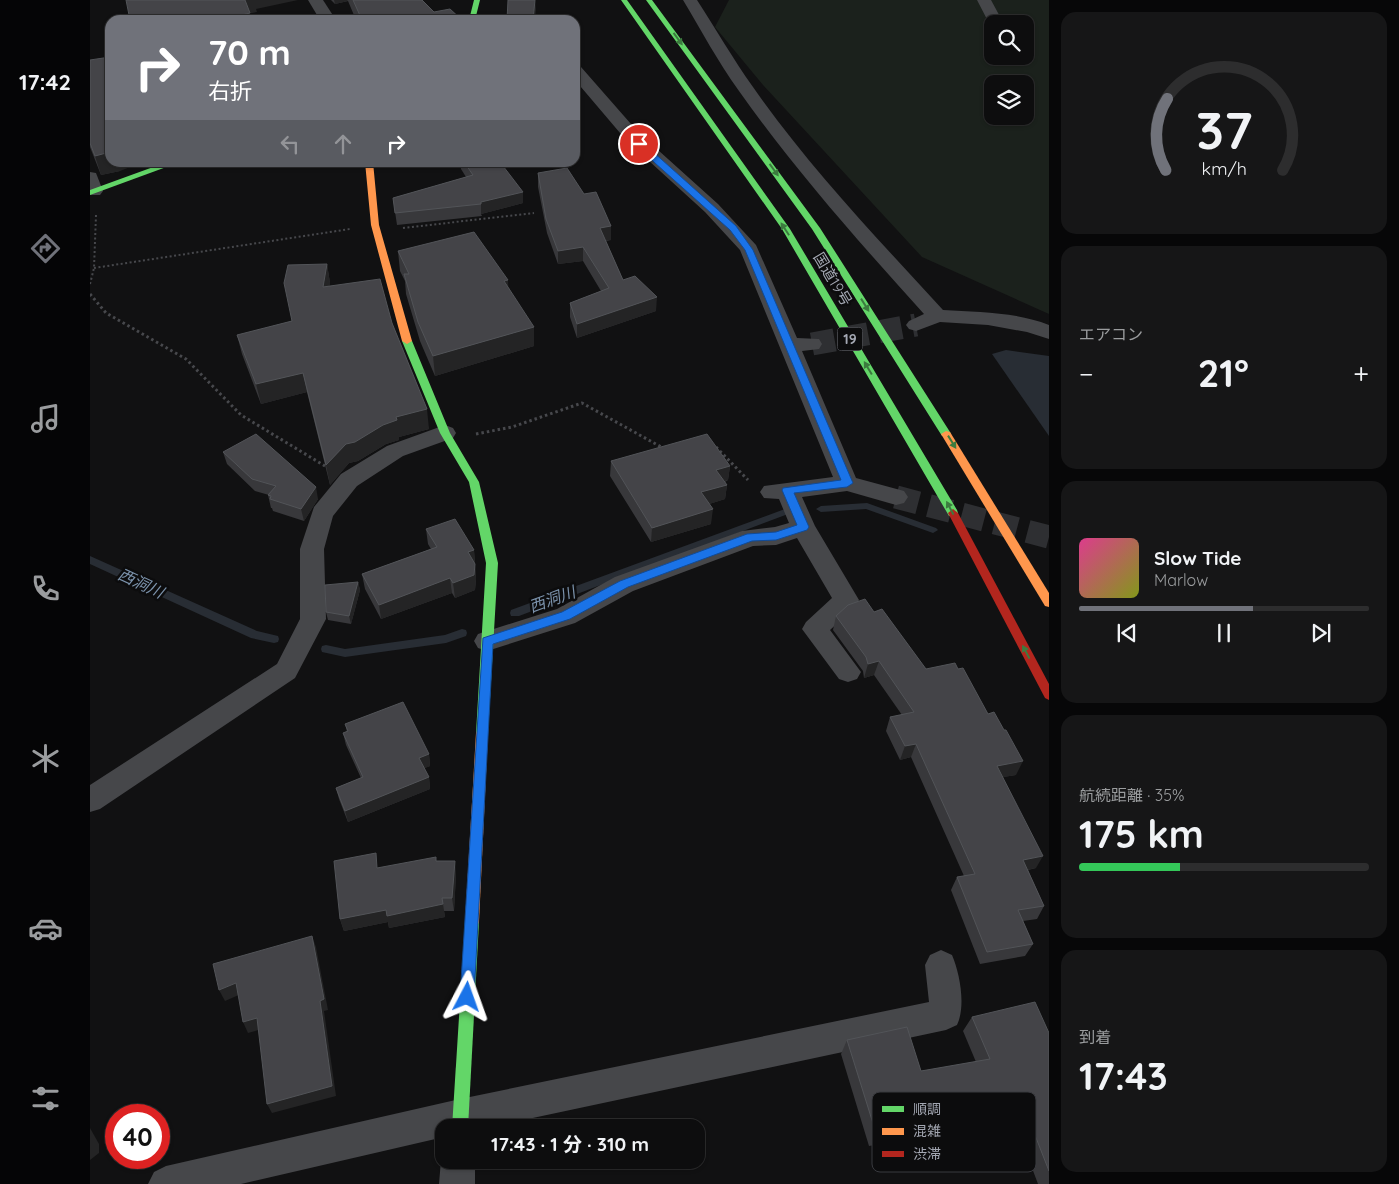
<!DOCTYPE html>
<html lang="ja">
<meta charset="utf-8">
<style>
body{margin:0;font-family:Quicksand,"Noto Sans JP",sans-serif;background:#161617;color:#f1f3f6;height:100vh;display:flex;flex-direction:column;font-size:19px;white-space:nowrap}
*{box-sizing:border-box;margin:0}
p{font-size:16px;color:#9a9c9e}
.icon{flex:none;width:28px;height:28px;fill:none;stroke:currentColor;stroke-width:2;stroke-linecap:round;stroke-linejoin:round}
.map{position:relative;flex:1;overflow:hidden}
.sheet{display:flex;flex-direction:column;gap:12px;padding:12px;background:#070708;width:350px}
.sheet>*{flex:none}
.top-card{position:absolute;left:15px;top:15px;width:475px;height:152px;border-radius:15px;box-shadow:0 1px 4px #0004,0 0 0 1px #2d2d2e;background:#70727a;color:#fff;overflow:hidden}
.buttons{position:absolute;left:894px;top:15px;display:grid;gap:10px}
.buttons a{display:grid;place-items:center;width:50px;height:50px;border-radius:10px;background:#0d0d0e;box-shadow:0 1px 4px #0004,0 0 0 1px #2d2d2e;font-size:25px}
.speed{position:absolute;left:15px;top:1104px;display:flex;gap:10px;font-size:25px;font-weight:700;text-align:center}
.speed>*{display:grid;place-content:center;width:65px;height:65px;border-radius:50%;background:#0d0d0e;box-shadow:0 1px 4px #0004,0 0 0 1px #2d2d2e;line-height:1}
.speed .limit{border:8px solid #d22;background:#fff;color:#111}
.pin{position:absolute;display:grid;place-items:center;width:42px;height:42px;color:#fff;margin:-21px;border:2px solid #fff;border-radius:50%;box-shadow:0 1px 5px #0007}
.me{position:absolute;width:55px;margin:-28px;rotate:4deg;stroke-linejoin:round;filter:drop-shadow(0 0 4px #0008)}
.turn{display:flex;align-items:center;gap:18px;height:105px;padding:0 20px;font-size:22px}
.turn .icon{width:65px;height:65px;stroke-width:2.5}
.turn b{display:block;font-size:35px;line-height:42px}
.lanes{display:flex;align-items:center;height:48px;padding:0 20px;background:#0003;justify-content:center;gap:25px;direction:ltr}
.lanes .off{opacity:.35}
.big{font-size:38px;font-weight:700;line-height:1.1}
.sheet .widget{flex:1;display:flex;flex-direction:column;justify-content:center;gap:8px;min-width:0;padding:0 18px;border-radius:15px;background:#161617}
.sheet .dial{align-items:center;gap:0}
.dial svg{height:130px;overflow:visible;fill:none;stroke:#2d2d2e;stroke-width:7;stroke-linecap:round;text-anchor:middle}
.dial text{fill:#f1f3f6;stroke:none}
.song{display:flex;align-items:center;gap:15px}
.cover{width:60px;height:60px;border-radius:8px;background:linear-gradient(135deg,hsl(330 70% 55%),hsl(70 70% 35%))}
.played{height:5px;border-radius:2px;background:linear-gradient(90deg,#70727a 60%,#2d2d2e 60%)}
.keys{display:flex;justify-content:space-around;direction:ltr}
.heat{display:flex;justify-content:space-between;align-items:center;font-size:28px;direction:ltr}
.charge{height:8px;border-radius:4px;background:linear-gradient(90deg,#34c759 35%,#2d2d2e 0)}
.trip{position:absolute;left:345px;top:1119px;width:270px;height:50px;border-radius:15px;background:#0d0d0e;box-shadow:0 1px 4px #0004,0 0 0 1px #2d2d2e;font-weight:700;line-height:50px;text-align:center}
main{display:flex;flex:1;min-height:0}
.tab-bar{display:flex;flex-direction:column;width:90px;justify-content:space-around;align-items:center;background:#050506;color:#9a9c9e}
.tab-bar .icon{width:35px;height:35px}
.tab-bar .current{color:#70727a}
.tab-bar b{font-size:22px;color:#f1f3f6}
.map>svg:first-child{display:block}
.green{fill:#1b211c;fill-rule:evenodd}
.water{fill:#282d34}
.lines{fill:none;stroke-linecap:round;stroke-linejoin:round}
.stream{fill:#282d34;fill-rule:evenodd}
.street-tunnel{stroke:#2e2f32;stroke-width:23;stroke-dasharray:23 11;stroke-linecap:butt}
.path-far1{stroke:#47484c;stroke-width:2;stroke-dasharray:2 2.5;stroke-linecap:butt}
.path{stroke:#47484c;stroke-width:3;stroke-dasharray:2.5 3;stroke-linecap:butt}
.street{fill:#46474a;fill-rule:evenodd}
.fast{fill:#63d668;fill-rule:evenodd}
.slow{fill:#ff974d;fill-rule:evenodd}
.jam{fill:#b3261e;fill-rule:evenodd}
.wall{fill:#38383b}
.shaded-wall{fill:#242425}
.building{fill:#444448;stroke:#525458}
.oneway{fill:#3c7b3f}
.route{fill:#1a73e8;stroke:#114b97}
.labels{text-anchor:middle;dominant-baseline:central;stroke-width:5;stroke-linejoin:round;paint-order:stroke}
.shield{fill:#0c0c0d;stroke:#767880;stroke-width:1}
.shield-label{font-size:14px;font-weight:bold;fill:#a3a7b2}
.street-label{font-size:15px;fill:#a3a7b2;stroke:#0c0c0d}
.water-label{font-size:16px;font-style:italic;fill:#7b92ab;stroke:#0c0c0d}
.key{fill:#0c0c0d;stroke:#393a3f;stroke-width:1}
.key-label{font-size:14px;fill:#a3a7b2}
</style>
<main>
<nav class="tab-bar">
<b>17:42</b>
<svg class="icon current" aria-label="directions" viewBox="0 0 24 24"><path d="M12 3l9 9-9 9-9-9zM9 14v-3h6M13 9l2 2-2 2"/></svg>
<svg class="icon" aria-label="music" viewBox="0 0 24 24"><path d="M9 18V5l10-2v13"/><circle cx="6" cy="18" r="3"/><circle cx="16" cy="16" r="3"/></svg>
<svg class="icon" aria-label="phone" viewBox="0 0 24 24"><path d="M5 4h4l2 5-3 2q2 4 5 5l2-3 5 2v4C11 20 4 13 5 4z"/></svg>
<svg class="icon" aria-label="climate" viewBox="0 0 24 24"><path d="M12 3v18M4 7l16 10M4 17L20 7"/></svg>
<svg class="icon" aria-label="car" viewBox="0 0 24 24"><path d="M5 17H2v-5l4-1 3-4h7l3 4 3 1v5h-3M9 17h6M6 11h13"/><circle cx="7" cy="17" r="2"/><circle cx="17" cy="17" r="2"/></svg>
<svg class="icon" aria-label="filters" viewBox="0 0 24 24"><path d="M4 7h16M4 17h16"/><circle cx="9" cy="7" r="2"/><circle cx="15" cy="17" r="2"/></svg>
</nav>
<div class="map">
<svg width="959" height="1184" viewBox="0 0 959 1184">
<rect width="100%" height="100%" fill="#111112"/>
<path class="green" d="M639 0H959V314L832 257 673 85 625 27ZM902 24H935V56H902ZM902 84H935V116H902Z"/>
<polygon class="water" points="916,350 959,356 959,436 902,354"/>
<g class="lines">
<g class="stream">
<polygon points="777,503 846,528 848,530 843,533 776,509 731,512 726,509 731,506"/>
<polygon points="695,509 698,510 700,512 698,514 429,616 421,616 420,613 421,610"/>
<polygon points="0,556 167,631 188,636 189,639 188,642 184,643 161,638 0,564"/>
<polygon points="372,629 376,630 377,633 376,636 356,643 255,657 232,652 231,649 232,646 236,645 255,649 355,635"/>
</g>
<g class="street-tunnel">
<polyline points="722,344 826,325"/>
<polyline points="806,497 959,537"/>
</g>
<g class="path-far1">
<polyline points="313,228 444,213"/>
<polyline points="4,268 260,229"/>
<polyline points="0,284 4,268 6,215"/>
</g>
<g class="path">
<polyline points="0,294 16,313 96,359 151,415 235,466"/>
<polyline points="386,434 422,427 492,403 573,448"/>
<polyline points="626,447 658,480"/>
</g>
<g class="street">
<polygon points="218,0 233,0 246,20 230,20"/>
<path d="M593 0H607C626 29 643 59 663 87 719 167 787 238 853 310 888 312 926 312 959 325V339L937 332 898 325 850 322 826 331 819 329 816 325 819 321 834 314C769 242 705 170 649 91 628 62 611 30 593 0Z"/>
<polygon points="887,0 901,0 914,24 902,24 902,28 901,27"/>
<polygon points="485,65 491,67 548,132 628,204 666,245 707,338 729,339 732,344 729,349 712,351 766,478 814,491 818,497 814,503 806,505 757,491 712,497 725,526 769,600 765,607 740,630 771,672 767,679 758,682 749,679 712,629 716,622 742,598 707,538 686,545 663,546 543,591 485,623 397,651 388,648 384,641 388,634 467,609 525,577 652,531 685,527 699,523 689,499 674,498 670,492 674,486 743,477 650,250 615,212 536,140 485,80"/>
<polygon points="0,172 6,173 13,191 10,195 0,195"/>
<polygon points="355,425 363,428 366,433 363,438 313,456 267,486 243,516 234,549 236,619 205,678 10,809 0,812 0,785 187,664 210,619 210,549 224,507 251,474 297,446"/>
<path d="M851 950 862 955C870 974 876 1006 867 1025L856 1030 396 1128H354V1137L151 1184H58L64 1172 76 1166 370 1099 839 1002 835 965 840 955Z"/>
<polygon points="354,1153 354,1160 385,1160 385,1184 349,1184 351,1160"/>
</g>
<g class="fast">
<polygon points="384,0 390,0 385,20 379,20"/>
<polygon points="531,0 537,0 700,229 867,510 868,513 867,516 859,516 692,229"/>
<polygon points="556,0 562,0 730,228 860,432 861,434 860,436 852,436 722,229"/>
<polygon points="77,162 90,162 0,195 0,190"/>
<polygon points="317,338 322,341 360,433 389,482 408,563 398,733 396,737 392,738 388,737 386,733 396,563 379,482 350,433 312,341"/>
<polygon points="382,916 387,918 389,922 378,1128 362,1128 375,922 377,918"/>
</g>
<g class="slow">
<polygon points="275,162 283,162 289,225 322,341 317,344 312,341 281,225"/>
<polygon points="856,431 860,432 959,593 959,607 955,606 851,434"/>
<polygon points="392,728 396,729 398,733 389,922 387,926 382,928 377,926 375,922 386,733 388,729"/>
</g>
<polygon class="jam" points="863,509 868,513 959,684 959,700 955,698 858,513"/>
</g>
<g class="wall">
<polygon points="241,0 332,0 344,12 372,20 266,20 258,1 245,4"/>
<polygon points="0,60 30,171 11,175 0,147"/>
<polygon points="370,162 410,162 433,203 391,214 392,216 307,225 303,198 376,177 371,169"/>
<polygon points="448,173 494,194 521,226 521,240 516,241 533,280 566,311 487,338 480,317 480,303 511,291 493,261 468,264 457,233 448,187"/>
<polygon points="308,251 419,288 444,346 345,376 330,341 316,294 315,281 310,271"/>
<polygon points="237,264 240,283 239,286 302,323 339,429 309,437 309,440 296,444 268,461 259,463 240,485 217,392 171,404 152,354 147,335 202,321"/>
<polygon points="133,452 228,499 214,521 183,511 182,508 181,508 178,495 179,495 165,491 137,464"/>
<polygon points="521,461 640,466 638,480 635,482 637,485 635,499 619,504 621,524 561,542 520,476"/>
<polygon points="336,529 384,550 386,579 385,590 365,598 362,593 291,619 275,589 272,574 341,549 338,544"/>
<polygon points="268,582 270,590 261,624 238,620 236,612"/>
<polygon points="784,612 836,669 926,775 913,777 946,868 938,870 954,906 947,919 933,921 943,944 935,956 890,964 861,890 867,877 874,876 821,757 810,760 796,731 800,717 812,715 784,675 774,678 773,671 743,630 746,616"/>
<polygon points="255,724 339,754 340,766 334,768 339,777 340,789 258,822 249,799 246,788 271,778 256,745 253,733 257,732"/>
<polygon points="346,861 366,874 364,911 354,911 355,917 299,928 298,922 254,931 250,919 289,868"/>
<polygon points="882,1017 959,1033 959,1184 948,1184 924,1120 779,1146 751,1054 757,1040 831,1071 886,1062 873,1031"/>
</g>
<g class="shaded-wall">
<polygon points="155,0 208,0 166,9 167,12 157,14"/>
<polygon points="244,0 257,0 258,1 245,4"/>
<polygon points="445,0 446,9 445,20 443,20"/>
<polygon points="160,13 161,20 153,20 152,15"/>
<polygon points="20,152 20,162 53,162 30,171 11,175 5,156"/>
<polygon points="433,192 433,203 391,214 391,202"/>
<polygon points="521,226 521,240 510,241 510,228"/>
<polygon points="493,247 493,261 468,264 468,251"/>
<polygon points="237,264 240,283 236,306 233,287"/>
<polygon points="418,280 419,299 414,281"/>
<polygon points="567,297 566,311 487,338 487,324"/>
<polygon points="444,327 444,346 345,376 343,356"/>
<polygon points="213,373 217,392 171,404 166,384"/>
<polygon points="337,409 339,429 309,437 309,440 296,444 268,461 259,463 240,485 236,465 256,444 306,417"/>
<polygon points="640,466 638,480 625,484 626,470"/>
<polygon points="637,485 635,499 610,507 611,492"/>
<polygon points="226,487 228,499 214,521 211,509"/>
<polygon points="623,509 621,524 561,542 562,528"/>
<polygon points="384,550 386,579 385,590 365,598 363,583 378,552"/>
<polygon points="360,578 362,593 291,619 289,605"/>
<polygon points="268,582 270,590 261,624 259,616"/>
<polygon points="789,661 784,675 774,678 778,664"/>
<polygon points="826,744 821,757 810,760 815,746"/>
<polygon points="339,754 340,766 331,770 329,758"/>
<polygon points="933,761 926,775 901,779 907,766"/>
<polygon points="339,777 340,789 258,822 255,811"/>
<polygon points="953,856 946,868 926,872 933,860"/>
<polygon points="365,861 366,874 364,911 362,898"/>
<polygon points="353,904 355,917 299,928 298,922 254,931 250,919 296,910"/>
<polygon points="222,936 226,947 238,1010 234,1011 246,1096 182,1113 177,1104 230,1001"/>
<polygon points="146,983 151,994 135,1001 129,990"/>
<polygon points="167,1018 172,1029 158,1033 153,1022"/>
<polygon points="0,1128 9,1144 9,1153 0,1160"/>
</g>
<g class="building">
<polygon points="36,0 155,0 160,13 152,15 153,20 40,20"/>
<polygon points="263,0 332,0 344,12 360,9 372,20 272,20"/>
<polygon points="418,0 445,0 443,20 417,20"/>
<polygon points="20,57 20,152 5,156 0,143 0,60"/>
<polygon points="374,162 410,162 433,192 391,202 391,204 305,213 303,198 383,175"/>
<polygon points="477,168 494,194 506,192 521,226 510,228 533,280 545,276 567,297 487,324 480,303 519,288 493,247 468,251 456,219 448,173"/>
<polygon points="384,232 418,280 414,281 444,327 343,356 328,322 314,274 319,274 308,251"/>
<polygon points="237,264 233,287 290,279 302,323 337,409 306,417 307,420 293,425 265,442 256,444 236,465 213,373 166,384 147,335 202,321 194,283 198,265"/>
<polygon points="166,434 226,487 211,509 180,499 181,496 178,495 186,486 162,479 133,452"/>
<polygon points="617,434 640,466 626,470 637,485 611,492 623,509 562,528 521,461"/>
<polygon points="365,519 384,550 378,552 385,564 384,575 363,583 360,578 289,605 272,574 347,547 336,529"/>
<polygon points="268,582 259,616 236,612 235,585"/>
<polygon points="775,599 784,612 792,609 836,669 865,663 868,669 873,668 898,714 904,712 914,730 916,730 933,761 907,766 953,856 933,860 954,906 928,910 943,944 897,952 867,877 885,874 826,744 815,746 800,717 824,712 789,661 778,664 776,657 746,616 758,605"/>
<polygon points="313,702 339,754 329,758 339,777 255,811 246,788 273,777 253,733 258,731 255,724"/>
<polygon points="286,853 287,868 346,857 346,861 365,861 362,898 352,898 353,904 297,916 296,910 250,919 244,861"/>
<polygon points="222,936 234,999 230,1001 242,1086 177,1104 167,1018 153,1022 146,983 129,990 123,964"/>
<polygon points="945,1002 959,1033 959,1171 934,1107 786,1133 757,1040 817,1027 831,1071 900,1059 882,1017"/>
</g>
<defs><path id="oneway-solid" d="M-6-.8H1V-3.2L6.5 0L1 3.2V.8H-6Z" transform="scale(1.25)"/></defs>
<g class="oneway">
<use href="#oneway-solid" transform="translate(588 39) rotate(54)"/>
<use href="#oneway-solid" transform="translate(684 170) rotate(54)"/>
<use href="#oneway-solid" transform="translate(695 229) rotate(-123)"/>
<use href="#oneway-solid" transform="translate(775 305) rotate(58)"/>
<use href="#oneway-solid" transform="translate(778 368) rotate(-121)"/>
<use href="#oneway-solid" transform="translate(862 442) rotate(58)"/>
<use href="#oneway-solid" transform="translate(860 508) rotate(-118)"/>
<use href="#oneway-solid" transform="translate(936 652) rotate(-118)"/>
</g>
<polygon class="route" points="546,142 552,142 646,226 663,250 763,483 757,487 704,493 719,527 717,530 686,540 662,541 538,587 480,619 403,644 384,997 382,1002 377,1004 372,1002 370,997 393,638 472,612 530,581 657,534 686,532 707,525 692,490 693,488 751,480 655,250 640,230 546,146"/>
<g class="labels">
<rect class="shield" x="747.5" y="327.5" width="25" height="23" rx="4"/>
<g class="shield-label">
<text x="760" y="339">19</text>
</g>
<g class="street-label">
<text transform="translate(743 279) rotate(59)">国道19号</text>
</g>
<g class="water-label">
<text transform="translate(51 583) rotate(25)">西洞川</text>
<text transform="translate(462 599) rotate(-20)">西洞川</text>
</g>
</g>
<rect x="782" y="1092" width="164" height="80" rx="8" class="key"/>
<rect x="792" y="1106" width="22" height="6" fill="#63d668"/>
<rect x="792" y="1128" width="22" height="7" fill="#ff974d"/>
<rect x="792" y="1151" width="22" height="6" fill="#b3261e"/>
<g class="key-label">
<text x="823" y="1114">順調</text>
<text x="823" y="1136">混雑</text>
<text x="823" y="1159">渋滞</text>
</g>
</svg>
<div class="buttons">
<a><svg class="icon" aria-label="search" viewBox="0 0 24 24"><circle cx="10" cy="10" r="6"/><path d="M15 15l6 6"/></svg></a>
<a><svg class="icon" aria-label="layers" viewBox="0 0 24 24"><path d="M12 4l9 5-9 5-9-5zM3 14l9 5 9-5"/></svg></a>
</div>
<div class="speed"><div class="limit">40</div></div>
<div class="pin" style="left:549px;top:144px;background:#d93025"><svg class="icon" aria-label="arrive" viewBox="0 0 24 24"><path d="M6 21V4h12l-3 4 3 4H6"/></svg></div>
<svg class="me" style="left:377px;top:997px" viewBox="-20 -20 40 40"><path d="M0-17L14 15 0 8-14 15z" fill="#1a73e8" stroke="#fff" stroke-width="4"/></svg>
<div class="trip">17:43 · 1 分 · 310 m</div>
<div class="top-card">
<div class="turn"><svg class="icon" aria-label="right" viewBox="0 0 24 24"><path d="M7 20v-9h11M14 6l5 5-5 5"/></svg><div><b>70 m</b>右折</div></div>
<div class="lanes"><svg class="icon off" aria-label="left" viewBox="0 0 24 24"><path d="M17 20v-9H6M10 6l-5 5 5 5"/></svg><svg class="icon off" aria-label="ahead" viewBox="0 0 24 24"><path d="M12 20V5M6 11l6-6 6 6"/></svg><svg class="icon" aria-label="right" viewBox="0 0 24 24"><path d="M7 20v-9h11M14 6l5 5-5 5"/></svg></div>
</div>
</div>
<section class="sheet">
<div class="widget dial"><svg viewBox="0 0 100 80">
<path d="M14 69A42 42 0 1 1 86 69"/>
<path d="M14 69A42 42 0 0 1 15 25" stroke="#70727a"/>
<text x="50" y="56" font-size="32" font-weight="700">37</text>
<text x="50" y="72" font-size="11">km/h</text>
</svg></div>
<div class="widget"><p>エアコン</p>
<div class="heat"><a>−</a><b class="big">21°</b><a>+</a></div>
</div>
<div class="widget">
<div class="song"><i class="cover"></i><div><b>Slow Tide</b><p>Marlow</p></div></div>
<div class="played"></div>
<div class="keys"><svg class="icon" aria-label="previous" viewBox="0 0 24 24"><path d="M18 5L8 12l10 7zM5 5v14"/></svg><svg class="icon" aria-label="pause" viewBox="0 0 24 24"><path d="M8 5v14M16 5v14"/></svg><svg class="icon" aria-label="next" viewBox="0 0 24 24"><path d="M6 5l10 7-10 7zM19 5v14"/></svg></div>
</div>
<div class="widget"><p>航続距離 · 35%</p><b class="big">175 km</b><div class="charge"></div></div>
<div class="widget"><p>到着</p><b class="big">17:43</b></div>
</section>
</main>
